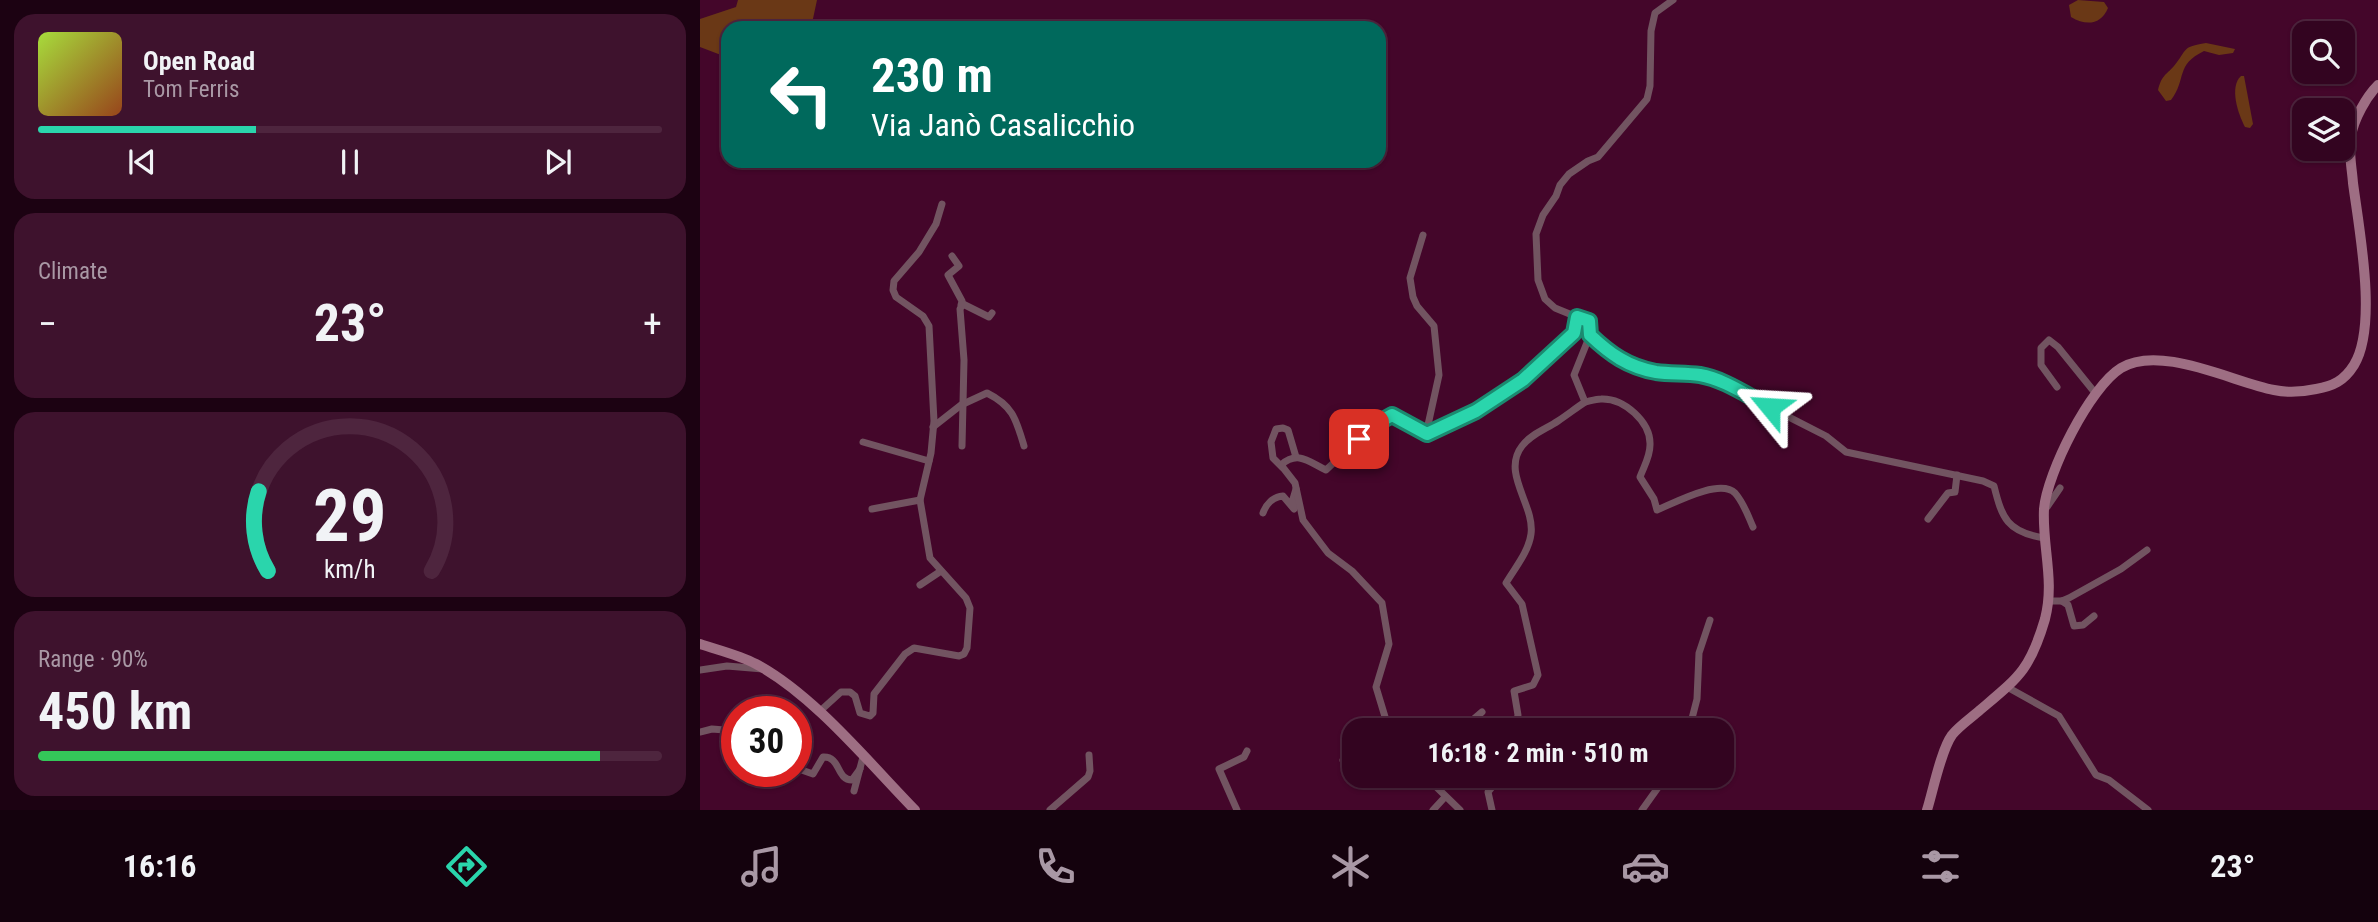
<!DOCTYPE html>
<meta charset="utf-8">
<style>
body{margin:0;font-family:"Roboto Condensed",sans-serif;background:#3e122d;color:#f1f3f6;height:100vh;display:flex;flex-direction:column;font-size:26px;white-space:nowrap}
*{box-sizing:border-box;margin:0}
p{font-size:23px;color:#a998a5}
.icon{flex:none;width:38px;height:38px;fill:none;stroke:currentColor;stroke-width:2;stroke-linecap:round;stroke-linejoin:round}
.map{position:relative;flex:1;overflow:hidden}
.sheet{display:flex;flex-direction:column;gap:14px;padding:14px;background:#1c0212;width:700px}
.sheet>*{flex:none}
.banner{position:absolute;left:21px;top:21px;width:665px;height:147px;border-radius:21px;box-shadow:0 2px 5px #0004,0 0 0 2px #4e253e;background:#00695c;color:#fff;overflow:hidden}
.buttons{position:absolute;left:1592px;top:21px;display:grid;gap:14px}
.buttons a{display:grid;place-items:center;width:63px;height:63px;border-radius:14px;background:#330420;box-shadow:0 2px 5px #0004,0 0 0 2px #4e253e;font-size:35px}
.speed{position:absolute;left:21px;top:696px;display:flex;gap:14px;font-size:35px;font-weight:700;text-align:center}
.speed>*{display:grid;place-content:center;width:91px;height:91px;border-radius:50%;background:#330420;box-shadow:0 2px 5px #0004,0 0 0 2px #4e253e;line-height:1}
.speed .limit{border:10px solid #d22;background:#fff;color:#111}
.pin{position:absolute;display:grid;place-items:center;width:60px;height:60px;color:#fff;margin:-30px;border-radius:14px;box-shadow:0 4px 10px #0006}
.me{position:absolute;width:77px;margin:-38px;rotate:297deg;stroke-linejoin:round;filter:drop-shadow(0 0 5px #0008)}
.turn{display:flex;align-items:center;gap:24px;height:147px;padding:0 35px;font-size:32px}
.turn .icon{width:91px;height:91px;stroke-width:2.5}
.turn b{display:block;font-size:49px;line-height:60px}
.big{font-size:52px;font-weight:700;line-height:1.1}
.sheet .tile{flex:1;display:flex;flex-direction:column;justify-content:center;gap:10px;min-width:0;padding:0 24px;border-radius:21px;background:#3e122d}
.sheet .dial{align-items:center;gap:0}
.dial svg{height:182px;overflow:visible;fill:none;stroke:#4e253e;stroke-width:7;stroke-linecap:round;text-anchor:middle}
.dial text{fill:#f1f3f6;stroke:none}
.song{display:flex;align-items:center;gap:21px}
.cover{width:84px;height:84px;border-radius:10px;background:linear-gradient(135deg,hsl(80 70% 55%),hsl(20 70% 35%))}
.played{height:7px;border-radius:4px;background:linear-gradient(90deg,#2ad5ac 35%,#4e253e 35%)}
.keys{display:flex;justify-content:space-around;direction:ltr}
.heat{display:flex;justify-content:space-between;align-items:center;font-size:38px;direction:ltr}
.charge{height:10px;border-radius:5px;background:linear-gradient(90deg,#34c759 90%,#4e253e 0)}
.trip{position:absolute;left:642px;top:718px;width:392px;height:70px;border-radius:21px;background:#330420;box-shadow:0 2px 5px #0004,0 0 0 2px #4e253e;font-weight:700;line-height:70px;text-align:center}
.menu{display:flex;height:112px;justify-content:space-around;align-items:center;background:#14020d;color:#a998a5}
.menu .icon{width:49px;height:49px}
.menu .on{color:#2ad5ac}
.menu b{font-size:32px;color:#f1f3f6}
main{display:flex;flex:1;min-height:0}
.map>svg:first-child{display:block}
.green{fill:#6a3816}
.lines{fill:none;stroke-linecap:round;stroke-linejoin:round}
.street{stroke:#725461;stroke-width:7}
.secondary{stroke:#9e6e83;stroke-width:10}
.route-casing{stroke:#1b8a70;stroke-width:18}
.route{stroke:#2ad5ac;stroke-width:12}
</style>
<main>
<section class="sheet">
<div class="tile">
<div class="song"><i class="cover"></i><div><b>Open Road</b><p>Tom Ferris</p></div></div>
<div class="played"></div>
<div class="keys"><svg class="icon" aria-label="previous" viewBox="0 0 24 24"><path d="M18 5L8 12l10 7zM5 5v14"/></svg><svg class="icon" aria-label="pause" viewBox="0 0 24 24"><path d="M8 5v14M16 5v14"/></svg><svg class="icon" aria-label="next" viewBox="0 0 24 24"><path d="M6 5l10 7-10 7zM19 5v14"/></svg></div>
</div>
<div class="tile"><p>Climate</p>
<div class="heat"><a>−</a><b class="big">23°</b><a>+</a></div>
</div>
<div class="tile dial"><svg viewBox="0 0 100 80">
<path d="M14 69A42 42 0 1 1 86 69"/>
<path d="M14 69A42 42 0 0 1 10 34" stroke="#2ad5ac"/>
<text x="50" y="56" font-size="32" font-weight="700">29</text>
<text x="50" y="72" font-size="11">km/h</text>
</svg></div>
<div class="tile"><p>Range · 90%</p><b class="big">450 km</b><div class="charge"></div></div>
</section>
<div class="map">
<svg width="1678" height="810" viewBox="0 0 1678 810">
<rect width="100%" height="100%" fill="#44062a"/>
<g class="green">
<polygon points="38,0 117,0 111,28 28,28 28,54 21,55 0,47 0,19 36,7"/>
<path d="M1378 0 1404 2 1408 8C1401 25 1386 26 1371 17L1369 5Z"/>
<path d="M1506 43 1535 49 1533 53 1519 55 1504 51C1475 65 1487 79 1471 100L1466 101 1458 90C1462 75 1465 76 1474 66 1488 49 1481 47 1506 43Z"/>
<path d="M1541 76H1544L1553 124 1550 128 1545 127C1538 114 1529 87 1541 76Z"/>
</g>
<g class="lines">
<g class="street">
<polyline points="723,235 710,278 713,297 717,306 734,326 739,375 726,434"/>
<polyline points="252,256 259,266 248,275 262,301 261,305"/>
<polyline points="877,317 855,308 845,299 838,280 836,234 843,215 856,196 860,185 869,174 888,161 898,157 947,99 950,86 951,31 955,13 973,0"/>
<path d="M890 335C902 346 914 358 929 365 956 377 990 371 1020 382L1126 436 1146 452 1283 481 1294 486C1302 518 1307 532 1344 538"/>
<polyline points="1357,387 1341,365 1341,348 1349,340 1358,347 1396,394"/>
<path d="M885 402C890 401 896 399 901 399 924 398 951 422 950 445 950 457 944 466 940 477L954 499 957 510C974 503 1020 478 1035 493 1044 503 1048 516 1053 527"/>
<path d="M233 427 261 405 287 393C313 406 316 419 324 446"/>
<polyline points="163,442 229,461"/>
<polyline points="262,446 264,360 260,309 263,304 289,317 292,313"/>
<polyline points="582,467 573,458 571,442 576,429 583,428 588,430 596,457"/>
<polyline points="1347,507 1360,488"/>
<polyline points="172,509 220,500"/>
<path d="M563 513C566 504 573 497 583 496L594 509 593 499 596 489"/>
<polyline points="1228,519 1248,493 1255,492 1257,475"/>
<polyline points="220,585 241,571"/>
<polyline points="1349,601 1362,601 1369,598 1421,569 1447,550"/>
<polyline points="1362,601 1368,605 1374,626 1383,625 1394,616"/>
<polyline points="0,670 27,666 63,669"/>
<polyline points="1307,687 1359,716 1396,775 1409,780 1448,810"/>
<polyline points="119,712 141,692 150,692 155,696 160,713 170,716 173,713 174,694 205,654 214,648 259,656 264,654 267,648 270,608 266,598 230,558 220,500 231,453 234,421 229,326 223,316 196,297 193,290 194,281 219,252 236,224 242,204"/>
<path d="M689 730 676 687 689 644 682 603 652 571 628 553 603 520 595 483 581 465C598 450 609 462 626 470L675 424 692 415 727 434 776 411 823 380 874 333 877 317 889 321 890 335 874 375 885 402C876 408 867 415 858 421 846 429 831 434 822 446 801 473 835 505 831 534 829 551 815 568 806 583L822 604 838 675 833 685 814 691 818 715 815 730"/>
<polyline points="761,730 782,712"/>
<polyline points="989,730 997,699 999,653 1010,620"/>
<polyline points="0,732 12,729 37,731"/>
<polyline points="643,760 654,762"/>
<path d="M96 768 113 774 123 757C141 756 136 780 152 780L160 769"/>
<polyline points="724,775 760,810"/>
<polyline points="861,775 865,778"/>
<polyline points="154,791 163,757"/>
<polyline points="350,810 388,777 390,771 389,755"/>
<polyline points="537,810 519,769 544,757 547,751"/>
<polyline points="733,810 745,797"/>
<polyline points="792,810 788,792 802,775"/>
<polyline points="942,810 967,775"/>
</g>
<g class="secondary">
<path d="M0 644C18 650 39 655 56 664 114 695 169 763 215 810"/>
<path d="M1227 810C1233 791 1241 750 1252 735 1259 726 1271 718 1280 710 1319 677 1330 670 1345 619 1355 581 1342 546 1344 509 1347 473 1390 387 1421 368 1460 344 1533 382 1574 390 1588 393 1602 392 1616 389 1633 386 1644 381 1654 365 1678 326 1659 229 1653 183 1652 168 1648 151 1651 136 1654 119 1666 97 1678 85"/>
</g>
</g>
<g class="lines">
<g class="route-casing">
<path id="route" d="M659 439 676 424 692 415 727 434 776 411 823 380 874 333 877 317 889 321 890 335C910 354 928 367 956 372 970 374 985 373 1000 375 1024 379 1048 396 1070 407"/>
</g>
<use href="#route" class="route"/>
</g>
</svg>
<div class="buttons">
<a><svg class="icon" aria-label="search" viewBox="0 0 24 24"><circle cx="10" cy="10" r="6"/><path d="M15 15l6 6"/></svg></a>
<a><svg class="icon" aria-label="layers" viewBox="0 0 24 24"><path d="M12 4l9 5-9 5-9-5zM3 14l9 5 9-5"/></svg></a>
</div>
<div class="speed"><div class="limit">30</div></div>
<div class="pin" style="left:659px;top:439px;background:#d93025"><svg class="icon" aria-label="arrive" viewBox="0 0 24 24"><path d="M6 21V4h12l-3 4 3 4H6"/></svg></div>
<svg class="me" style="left:1070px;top:407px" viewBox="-20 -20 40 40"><path d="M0-17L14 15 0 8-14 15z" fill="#2ad5ac" stroke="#fff" stroke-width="4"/></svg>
<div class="trip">16:18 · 2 min · 510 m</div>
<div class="banner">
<div class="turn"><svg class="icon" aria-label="left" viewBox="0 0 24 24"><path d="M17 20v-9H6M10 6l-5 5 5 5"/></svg><div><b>230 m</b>Via Janò Casalicchio</div></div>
</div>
</div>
</main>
<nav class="menu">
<b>16:16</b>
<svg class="icon on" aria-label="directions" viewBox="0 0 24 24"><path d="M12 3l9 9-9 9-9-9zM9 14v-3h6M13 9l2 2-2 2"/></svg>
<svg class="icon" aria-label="music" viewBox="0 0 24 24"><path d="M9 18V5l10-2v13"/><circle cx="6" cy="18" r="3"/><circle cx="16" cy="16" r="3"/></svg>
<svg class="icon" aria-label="phone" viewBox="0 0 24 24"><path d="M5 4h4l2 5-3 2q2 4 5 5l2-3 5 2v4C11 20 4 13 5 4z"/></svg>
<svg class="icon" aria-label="climate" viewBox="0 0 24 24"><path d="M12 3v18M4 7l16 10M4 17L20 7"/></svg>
<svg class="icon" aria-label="car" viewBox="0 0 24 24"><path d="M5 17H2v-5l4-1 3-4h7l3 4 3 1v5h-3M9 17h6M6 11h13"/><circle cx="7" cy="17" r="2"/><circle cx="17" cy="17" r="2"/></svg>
<svg class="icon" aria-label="filters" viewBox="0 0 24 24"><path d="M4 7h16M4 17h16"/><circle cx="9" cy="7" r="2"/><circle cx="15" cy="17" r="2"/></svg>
<b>23°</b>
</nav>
